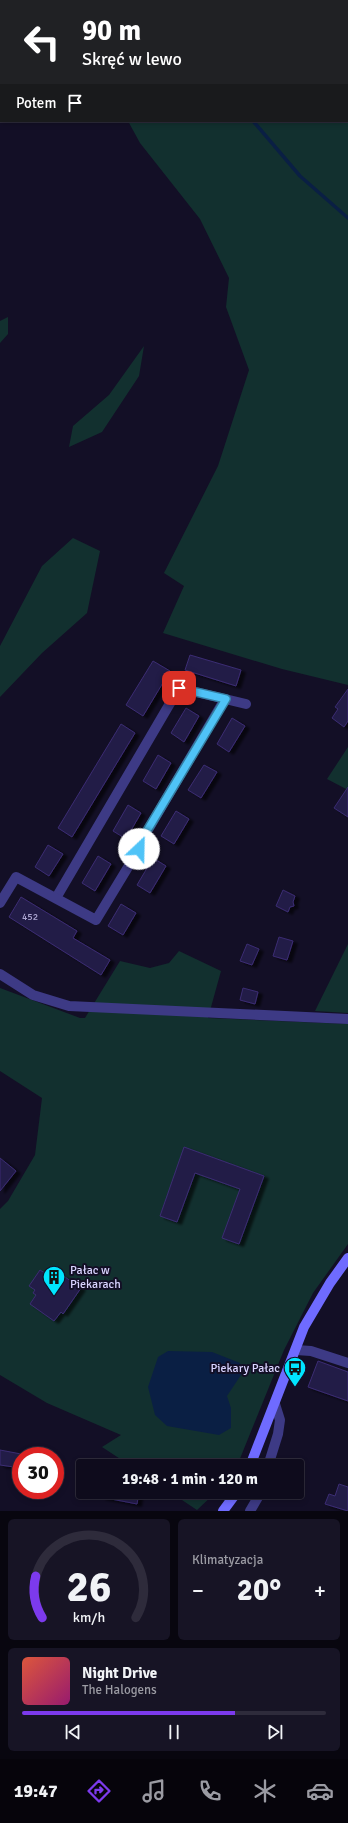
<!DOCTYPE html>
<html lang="pl">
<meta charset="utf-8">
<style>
body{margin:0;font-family:Signika,sans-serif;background:#171425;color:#f1f3f6;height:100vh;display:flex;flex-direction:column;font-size:15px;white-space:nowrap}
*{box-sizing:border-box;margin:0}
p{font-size:13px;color:#9b9ba3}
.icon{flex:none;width:22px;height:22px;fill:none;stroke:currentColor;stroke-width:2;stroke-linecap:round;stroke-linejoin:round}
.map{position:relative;height:1511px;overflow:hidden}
.details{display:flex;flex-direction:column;gap:8px;padding:8px;background:#08060f;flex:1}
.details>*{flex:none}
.banner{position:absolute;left:0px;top:0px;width:348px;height:122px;box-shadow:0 2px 6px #0003,0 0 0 1px #2e2b3b;background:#202124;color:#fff;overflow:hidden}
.speed{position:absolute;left:12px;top:1447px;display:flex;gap:8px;font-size:20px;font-weight:700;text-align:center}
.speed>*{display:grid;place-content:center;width:52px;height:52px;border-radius:50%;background:#0e0b1c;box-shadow:0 2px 6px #0003,0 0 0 1px #2e2b3b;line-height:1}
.speed .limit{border:6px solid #d22;background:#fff;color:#111}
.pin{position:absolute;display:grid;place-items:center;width:34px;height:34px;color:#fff;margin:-17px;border-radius:8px;box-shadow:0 2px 6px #0006}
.me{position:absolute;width:44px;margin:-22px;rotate:24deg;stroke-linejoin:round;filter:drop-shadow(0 0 3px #0008)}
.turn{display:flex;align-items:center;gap:14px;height:84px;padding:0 16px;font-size:18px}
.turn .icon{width:52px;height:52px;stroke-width:2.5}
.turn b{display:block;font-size:28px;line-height:34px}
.then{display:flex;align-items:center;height:38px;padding:0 16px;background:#0003;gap:8px;font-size:15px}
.big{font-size:30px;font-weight:700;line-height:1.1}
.details .tile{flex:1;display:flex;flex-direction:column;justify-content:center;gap:6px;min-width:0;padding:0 14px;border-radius:6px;background:#171425}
.details .dial{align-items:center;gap:0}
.dial svg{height:104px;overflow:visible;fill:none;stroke:#2e2b3b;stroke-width:7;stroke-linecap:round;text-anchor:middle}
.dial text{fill:#f1f3f6;stroke:none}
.song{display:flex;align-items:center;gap:12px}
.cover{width:48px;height:48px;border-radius:6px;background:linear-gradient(135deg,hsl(10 70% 55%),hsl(320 70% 35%))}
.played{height:4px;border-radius:2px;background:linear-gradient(90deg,#7c3aed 70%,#2e2b3b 70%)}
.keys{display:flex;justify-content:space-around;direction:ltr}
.heat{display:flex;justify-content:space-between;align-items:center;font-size:22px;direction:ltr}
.details .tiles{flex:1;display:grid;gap:8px;grid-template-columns:1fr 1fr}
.tile:last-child{grid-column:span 2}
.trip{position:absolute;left:76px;top:1459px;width:228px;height:40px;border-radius:4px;background:#0e0b1c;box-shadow:0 2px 6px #0003,0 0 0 1px #2e2b3b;font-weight:700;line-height:40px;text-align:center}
.dock{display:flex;height:64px;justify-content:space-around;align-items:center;background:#06040b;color:#9b9ba3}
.dock .icon{width:28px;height:28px}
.dock .active{color:#7c3aed}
.dock b{font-size:18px;color:#f1f3f6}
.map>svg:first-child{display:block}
.green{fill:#12302f}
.water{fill:#0a1f44}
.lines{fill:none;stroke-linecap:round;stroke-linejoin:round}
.stream{stroke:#0a1f44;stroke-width:3.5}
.building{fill:#241b47;stroke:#3b2d73;filter:url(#shadow)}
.street{stroke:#3d3a85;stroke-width:10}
.secondary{stroke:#6f6bff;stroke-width:10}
.route-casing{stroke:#337fa1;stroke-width:10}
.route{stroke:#4fc3f7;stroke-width:7}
.labels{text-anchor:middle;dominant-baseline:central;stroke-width:4;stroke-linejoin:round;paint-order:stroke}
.number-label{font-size:10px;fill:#aca6d1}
.poi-label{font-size:12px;fill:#d9d4ff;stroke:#130f26;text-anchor:start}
</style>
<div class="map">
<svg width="348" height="1511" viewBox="0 0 348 1511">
<defs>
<filter id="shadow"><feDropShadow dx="4.5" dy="2.5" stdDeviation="1" flood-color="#0009"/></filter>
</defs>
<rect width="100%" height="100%" fill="#130f26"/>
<g class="green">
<polygon points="0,0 256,0 257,1 1,1 0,40"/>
<polygon points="347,100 348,101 348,685 282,669 163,633 184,586 164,573 218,466 249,370 226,307 229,278 200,219 140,143 128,121 347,121"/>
<polygon points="8,317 8,334 0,343 0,321"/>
<polygon points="144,346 139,376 102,432 69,447 73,426 109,395"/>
<polygon points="73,538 100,551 87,613 42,653 0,697 0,646 42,566"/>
<polygon points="348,747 348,790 327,779"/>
<polygon points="348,944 348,1013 315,1011"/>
<polygon points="179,951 221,971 208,1018 348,1024 348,1244 313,1293 284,1350 237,1466 131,1466 102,1447 121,1435 47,1403 0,1375 0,1209 8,1201 35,1155 42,1098 0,1071 0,988 80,1018 85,1018 120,961 150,968 169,963"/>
<polygon points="170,1492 216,1492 197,1510"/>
</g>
<polygon class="water" points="168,1351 212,1352 240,1363 243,1372 227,1396 231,1408 231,1428 219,1435 167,1426 155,1415 148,1387 158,1357"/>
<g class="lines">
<g class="stream">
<polyline points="153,0 154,1"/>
<polyline points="253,121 300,176 348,218"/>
</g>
</g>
<g class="building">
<polygon points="190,655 241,670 236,686 185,670"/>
<polygon points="153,661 170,671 143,716 126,705"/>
<polygon points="348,689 348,721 344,727 332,718 338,709 335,707"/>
<polygon points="186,708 199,716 184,742 171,733"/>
<polygon points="232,718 245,726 229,752 217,744"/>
<polygon points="121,724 135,733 72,837 58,828"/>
<polygon points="158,755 171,763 156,789 143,781"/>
<polygon points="204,765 217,772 201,798 188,790"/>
<polygon points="348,787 348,817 334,808"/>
<polygon points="128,805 141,813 126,839 113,831"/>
<polygon points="176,811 189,819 174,844 161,836"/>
<polygon points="48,845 63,854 49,876 35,867"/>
<polygon points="98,856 111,864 95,891 82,883"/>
<polygon points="153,858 166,866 150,893 137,885"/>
<polygon points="283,890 295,896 293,902 294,906 290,907 288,912 276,906"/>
<polygon points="21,897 77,931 73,938 110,960 101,975 9,917"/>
<polygon points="121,904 136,913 123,935 108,926"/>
<polygon points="279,937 293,941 287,960 273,956"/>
<polygon points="247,944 259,949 252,965 240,961"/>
<polygon points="243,988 258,992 255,1004 240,1000"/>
<polygon points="184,1147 264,1176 239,1244 222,1238 240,1189 195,1173 177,1222 160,1216"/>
<polygon points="0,1158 16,1171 0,1191"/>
<polygon points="40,1270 51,1277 54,1273 61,1278 62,1275 81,1288 63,1314 61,1312 54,1321 30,1304 36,1295 33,1293 35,1290 29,1286"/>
<polygon points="318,1361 348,1372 348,1401 308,1387"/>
<polygon points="0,1450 21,1454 21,1468 0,1465"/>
<polygon points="339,1484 348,1487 348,1511 325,1504 329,1494 335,1496"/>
<polygon points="102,1492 139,1492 137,1504 101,1497"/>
</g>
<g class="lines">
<g class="street">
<polyline points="56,898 179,688 246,704"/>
<polyline points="0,903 16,877 96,920 139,849 139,845 225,699"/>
<polyline points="0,974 33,995 69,1006 348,1019"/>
<polyline points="296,1350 311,1351 348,1363"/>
<polyline points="268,1466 278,1434 280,1420 275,1404"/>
<polyline points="250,1511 261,1492"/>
</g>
<g class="secondary">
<polyline points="250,1466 304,1327 330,1283 348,1258"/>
<polyline points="223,1511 237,1492"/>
</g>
</g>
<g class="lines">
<g class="route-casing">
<polyline id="route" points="139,849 139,844 226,699 179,688"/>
</g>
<use href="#route" class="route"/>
</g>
<defs>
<g id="building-pin" transform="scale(1.15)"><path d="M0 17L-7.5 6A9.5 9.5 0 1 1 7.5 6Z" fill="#00e5ff" stroke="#130f26"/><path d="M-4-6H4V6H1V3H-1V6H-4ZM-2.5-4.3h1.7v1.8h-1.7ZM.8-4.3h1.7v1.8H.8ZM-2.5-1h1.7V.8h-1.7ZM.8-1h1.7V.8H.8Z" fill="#111"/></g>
<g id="bus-pin" transform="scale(1.15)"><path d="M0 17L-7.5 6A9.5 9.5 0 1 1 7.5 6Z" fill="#00e5ff" stroke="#130f26"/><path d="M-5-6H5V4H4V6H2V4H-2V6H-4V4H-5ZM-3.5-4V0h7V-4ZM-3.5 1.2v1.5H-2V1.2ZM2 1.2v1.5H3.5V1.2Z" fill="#111"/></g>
</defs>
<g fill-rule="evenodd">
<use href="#building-pin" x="54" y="1277"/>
<use href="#bus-pin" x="295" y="1368"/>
</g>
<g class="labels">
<g class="number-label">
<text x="30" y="917">452</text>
</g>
<g class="poi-label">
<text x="70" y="1270">Pałac w<tspan x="70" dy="14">Piekarach</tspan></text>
<text x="280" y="1368" text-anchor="end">Piekary Pałac</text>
</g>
</g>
</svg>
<div class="speed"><div class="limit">30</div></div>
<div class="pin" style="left:179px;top:688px;background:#d93025"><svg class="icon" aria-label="arrive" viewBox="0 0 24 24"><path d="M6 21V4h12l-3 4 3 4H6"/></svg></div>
<svg class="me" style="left:139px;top:849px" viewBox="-20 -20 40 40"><circle r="19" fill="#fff"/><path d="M0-13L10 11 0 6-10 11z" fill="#4fc3f7"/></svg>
<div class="trip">19:48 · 1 min · 120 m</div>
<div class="banner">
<div class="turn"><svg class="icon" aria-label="left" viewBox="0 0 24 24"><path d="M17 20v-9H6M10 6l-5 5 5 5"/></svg><div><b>90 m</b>Skręć w lewo</div></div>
<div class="then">Potem<svg class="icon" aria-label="arrive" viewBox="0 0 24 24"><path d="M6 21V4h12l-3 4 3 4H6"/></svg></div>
</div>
</div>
<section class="details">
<div class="tiles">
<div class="tile dial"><svg viewBox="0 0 100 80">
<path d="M14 69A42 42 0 1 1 86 69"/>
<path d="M14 69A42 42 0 0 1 9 37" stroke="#7c3aed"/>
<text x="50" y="56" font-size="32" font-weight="700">26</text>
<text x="50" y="72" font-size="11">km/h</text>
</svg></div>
<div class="tile"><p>Klimatyzacja</p>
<div class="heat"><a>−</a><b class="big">20°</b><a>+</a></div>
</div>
<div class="tile">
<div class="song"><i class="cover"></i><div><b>Night Drive</b><p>The Halogens</p></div></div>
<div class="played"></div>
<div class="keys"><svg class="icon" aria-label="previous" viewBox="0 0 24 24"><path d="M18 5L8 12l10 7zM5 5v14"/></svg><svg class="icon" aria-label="pause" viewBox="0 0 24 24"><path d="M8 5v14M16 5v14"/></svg><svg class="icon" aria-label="next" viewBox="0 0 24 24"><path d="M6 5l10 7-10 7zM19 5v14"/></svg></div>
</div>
</div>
</section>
<nav class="dock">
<b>19:47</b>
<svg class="icon active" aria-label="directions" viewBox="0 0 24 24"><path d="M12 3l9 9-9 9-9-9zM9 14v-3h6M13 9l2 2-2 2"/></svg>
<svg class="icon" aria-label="music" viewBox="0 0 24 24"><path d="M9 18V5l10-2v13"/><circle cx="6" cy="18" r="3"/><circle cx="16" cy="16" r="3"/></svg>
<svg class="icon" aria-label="phone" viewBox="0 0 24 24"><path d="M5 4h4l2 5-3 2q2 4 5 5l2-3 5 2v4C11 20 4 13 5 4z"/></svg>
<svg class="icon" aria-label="climate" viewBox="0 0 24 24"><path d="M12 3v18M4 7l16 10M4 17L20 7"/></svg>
<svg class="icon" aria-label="car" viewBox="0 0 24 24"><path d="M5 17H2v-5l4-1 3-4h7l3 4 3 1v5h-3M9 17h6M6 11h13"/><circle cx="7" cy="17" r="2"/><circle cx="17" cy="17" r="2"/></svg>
</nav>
